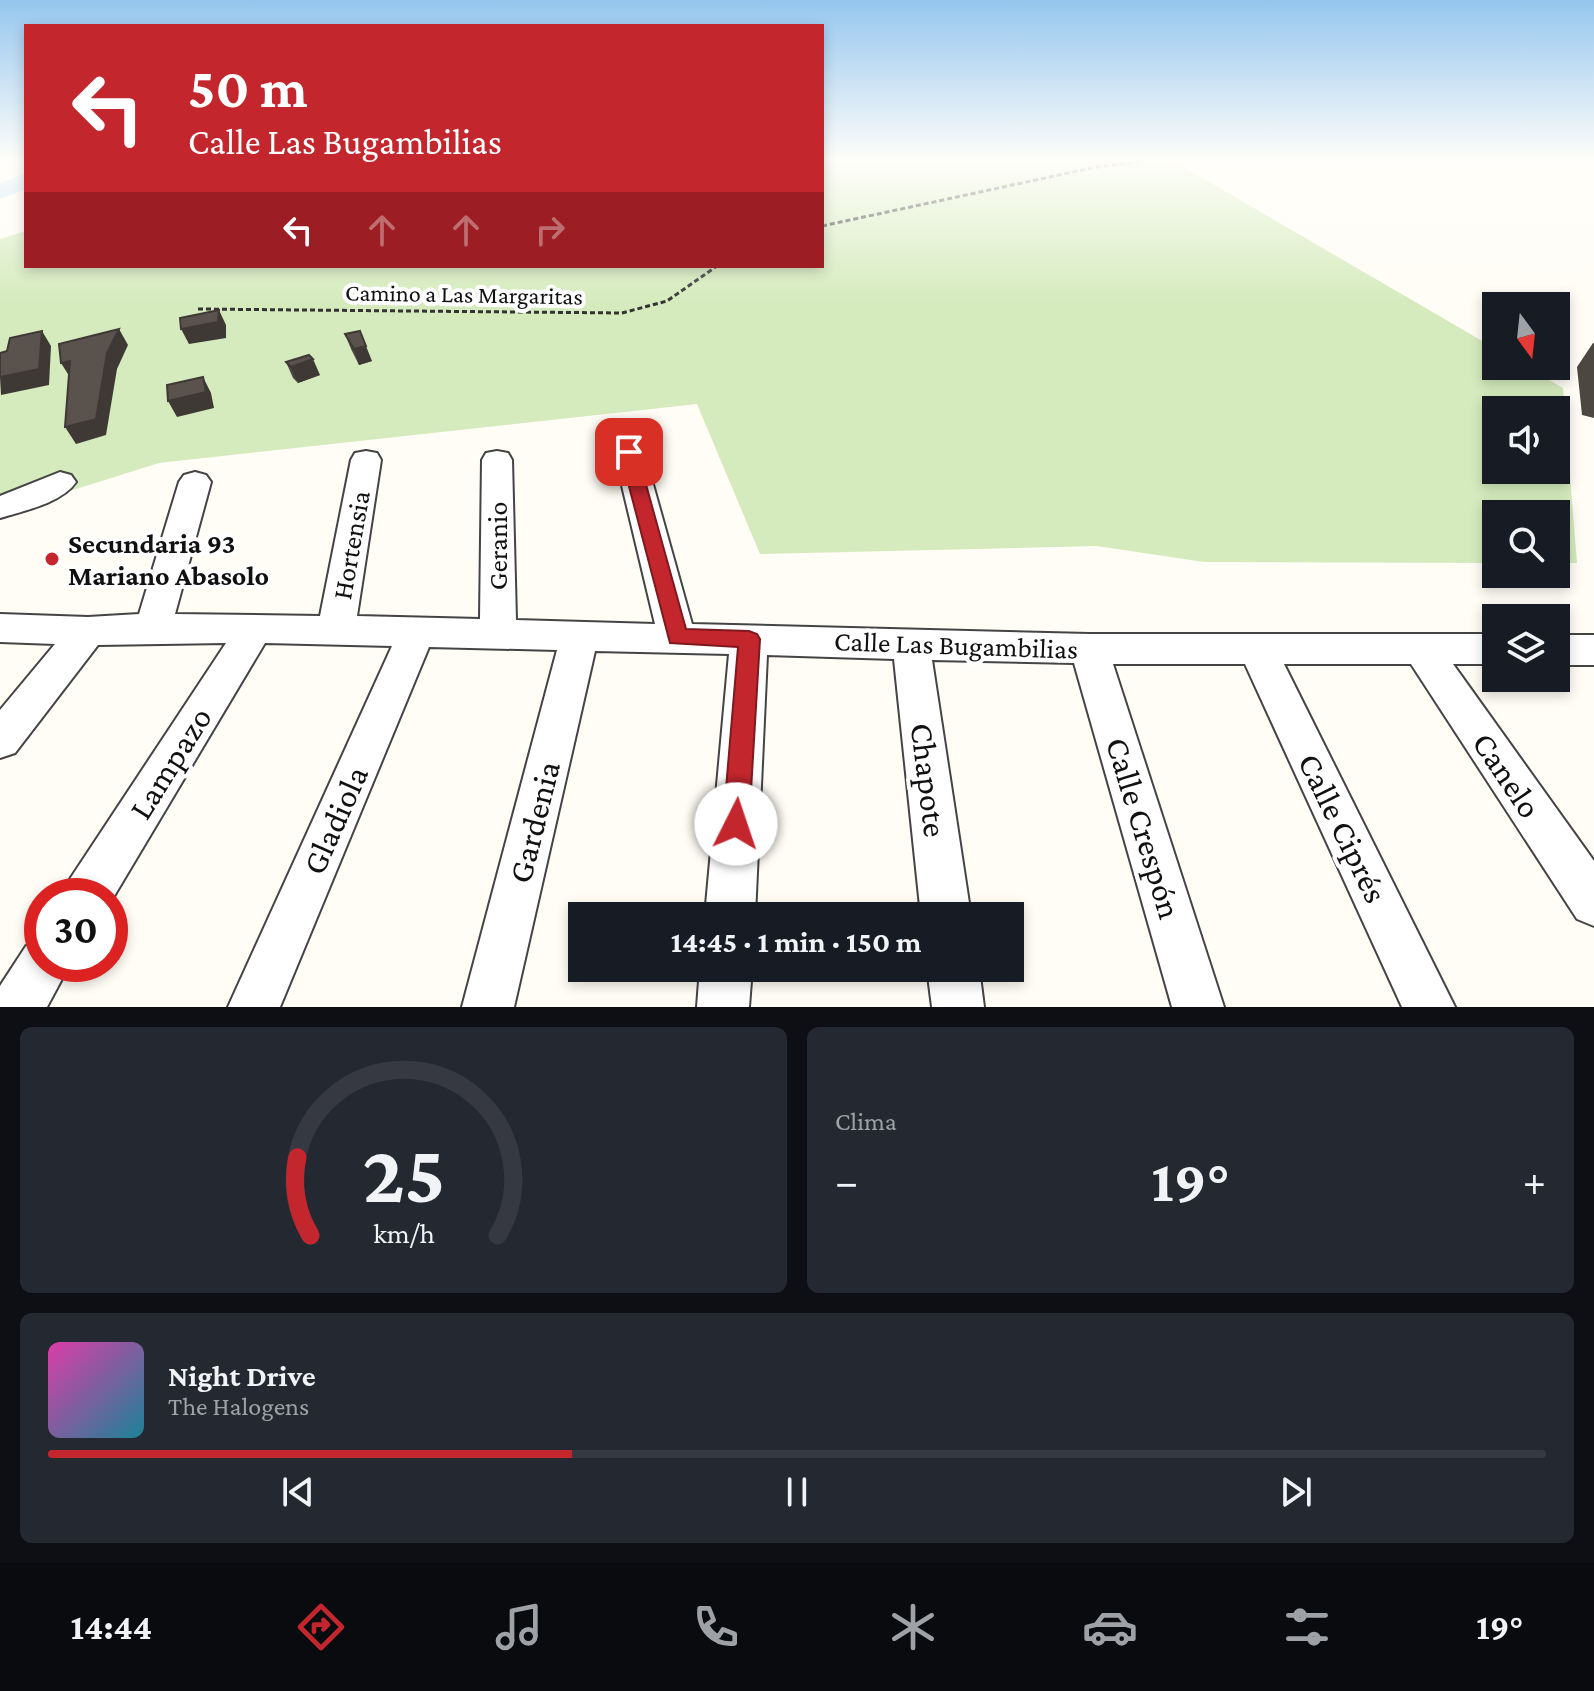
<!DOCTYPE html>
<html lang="es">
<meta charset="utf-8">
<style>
body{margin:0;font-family:"Crimson Pro",serif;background:#242831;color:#f1f3f6;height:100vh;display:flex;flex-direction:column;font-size:30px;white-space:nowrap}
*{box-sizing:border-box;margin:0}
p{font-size:26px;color:#9ea1a6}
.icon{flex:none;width:44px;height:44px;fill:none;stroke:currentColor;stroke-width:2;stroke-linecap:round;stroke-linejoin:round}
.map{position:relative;height:1007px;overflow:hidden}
.drawer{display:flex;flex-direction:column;gap:20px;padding:20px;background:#0d0f14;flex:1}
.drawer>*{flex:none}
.banner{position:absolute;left:24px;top:24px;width:800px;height:244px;border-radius:0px;box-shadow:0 4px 12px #0003;background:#c4262e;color:#fff;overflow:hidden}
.needle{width:52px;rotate:165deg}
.tools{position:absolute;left:1482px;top:292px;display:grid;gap:16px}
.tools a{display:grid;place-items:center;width:88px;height:88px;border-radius:0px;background:#171b24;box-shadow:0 4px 12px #0003;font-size:40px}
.speed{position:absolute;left:24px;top:878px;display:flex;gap:16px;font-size:40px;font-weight:700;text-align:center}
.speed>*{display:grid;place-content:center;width:104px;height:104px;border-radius:50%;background:#171b24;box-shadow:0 4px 12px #0003;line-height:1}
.speed .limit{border:12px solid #d22;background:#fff;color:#111}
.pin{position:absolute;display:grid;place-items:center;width:68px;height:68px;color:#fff;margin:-34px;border-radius:16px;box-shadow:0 4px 12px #0006}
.me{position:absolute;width:88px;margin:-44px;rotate:4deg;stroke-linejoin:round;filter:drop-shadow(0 0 6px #0008)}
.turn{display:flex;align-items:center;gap:28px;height:168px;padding:0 32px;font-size:36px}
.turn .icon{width:104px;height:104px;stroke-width:2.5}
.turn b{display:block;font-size:56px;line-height:68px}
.lanes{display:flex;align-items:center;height:76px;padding:0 32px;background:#0003;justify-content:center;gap:40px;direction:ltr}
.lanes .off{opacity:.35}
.big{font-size:60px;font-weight:700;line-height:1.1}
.drawer .tile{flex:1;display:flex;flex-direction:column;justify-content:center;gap:12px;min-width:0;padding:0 28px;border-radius:12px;background:#242831}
.drawer .dial{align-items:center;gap:0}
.dial svg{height:208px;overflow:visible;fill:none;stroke:#363941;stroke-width:7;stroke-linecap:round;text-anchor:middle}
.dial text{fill:#f1f3f6;stroke:none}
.song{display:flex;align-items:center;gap:24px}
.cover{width:96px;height:96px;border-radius:12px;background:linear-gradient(135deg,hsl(320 70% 55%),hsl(190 70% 35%))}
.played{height:8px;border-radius:4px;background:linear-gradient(90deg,#c4262e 35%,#363941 35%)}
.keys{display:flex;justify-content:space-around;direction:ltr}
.heat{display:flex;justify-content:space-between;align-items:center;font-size:44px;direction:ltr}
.drawer .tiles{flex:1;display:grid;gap:20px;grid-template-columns:1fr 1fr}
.tile:last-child{grid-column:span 2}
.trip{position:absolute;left:568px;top:902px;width:456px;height:80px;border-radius:0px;background:#171b24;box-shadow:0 4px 12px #0003;font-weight:700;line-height:80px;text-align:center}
.menu{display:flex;height:128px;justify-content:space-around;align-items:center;background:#090b0e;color:#9ea1a6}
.menu .icon{width:56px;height:56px}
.menu .active{color:#c4262e}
.menu b{font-size:36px;color:#f1f3f6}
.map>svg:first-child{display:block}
.green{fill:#d5ebbd;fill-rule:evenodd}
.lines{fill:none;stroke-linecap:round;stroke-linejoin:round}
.river{fill:#b9e0f7;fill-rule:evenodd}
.minor-casing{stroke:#444;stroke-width:4}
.path{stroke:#333;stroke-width:3;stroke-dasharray:5 3;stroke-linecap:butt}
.minor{fill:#fff;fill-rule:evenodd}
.wall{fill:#4d4742}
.shaded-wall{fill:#3f3936}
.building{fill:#5a524d;stroke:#3f3936;stroke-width:2}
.route{fill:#c4262e;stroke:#7f191e;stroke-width:2}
.poi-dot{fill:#c4262e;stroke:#fff;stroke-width:3}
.labels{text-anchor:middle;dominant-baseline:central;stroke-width:8;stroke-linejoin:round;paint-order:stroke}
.far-street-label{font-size:24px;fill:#111;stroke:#fff}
.poi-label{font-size:28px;font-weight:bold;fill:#111;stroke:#fff;text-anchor:start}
.street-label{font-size:28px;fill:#111;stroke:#fff}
.near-street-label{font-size:34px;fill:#111;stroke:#fff}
</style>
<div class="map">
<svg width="1594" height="1007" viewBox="0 0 1594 1007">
<rect width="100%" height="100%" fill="#fffdf5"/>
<path class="green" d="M822 161H1173L1496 349V366H1525L1563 388 1577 563H1556V514H1496V563L1204 562 1097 546 760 554 697 404 159 463 0 513V239L26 231V266H822ZM1496 410H1556V470H1496Z"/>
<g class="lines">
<polygon class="river" points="26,173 26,189 0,199 0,183"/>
<g class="minor-casing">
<g id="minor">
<polygon points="629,443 640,446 644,452 692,624 1089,634 1496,634 1496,664 1453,664 1594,861 1594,926 1577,919 1411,664 1284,664 1455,1007 1402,1007 1245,664 1113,664 1224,1007 1172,1007 1074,663 932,660 971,916 921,916 894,659 767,655 755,916 705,916 729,654 595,651 514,1007 462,1007 557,650 429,647 280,1007 228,1007 392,646 265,643 110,903 110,896 63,896 70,879 226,643 98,645 15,753 0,758 0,710 55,644 0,642 0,614 88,617 139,614 179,482 184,475 195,472 206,475 211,482 175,614 320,616 351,460 355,453 366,451 377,453 381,460 357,616 480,619 482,460 486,453 497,451 508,453 512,460 516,620 655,624 614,452 618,446"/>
<path d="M60 472 71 475 76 482C62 503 23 511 0 518V496Z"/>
<rect x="1556" y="635" width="38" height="30"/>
<polygon points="42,939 42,964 70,964 47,1007 0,1007 0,986 26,946"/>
<polygon points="700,968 752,968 749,1007 697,1007"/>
<polygon points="927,968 979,968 984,1007 932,1007"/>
</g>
</g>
<g class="path">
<polyline points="822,226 1096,167 1144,161"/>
<polyline points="198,309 622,313 667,301 717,266"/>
</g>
<use href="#minor" class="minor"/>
</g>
<g class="wall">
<polygon points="345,334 372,361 359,365 351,349"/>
<polygon points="1593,343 1594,343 1594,418 1582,415 1577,367"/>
<polygon points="286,362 320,375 298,383 293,378"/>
</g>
<g class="shaded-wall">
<polygon points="219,310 226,325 226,338 189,344 181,329"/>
<polygon points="119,329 128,345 117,369 106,435 76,444 65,427 107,353"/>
<polygon points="42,331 51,346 49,385 1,395 0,377"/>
<polygon points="366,346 372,361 359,365 354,349"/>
<polygon points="313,359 320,375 298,383 291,367"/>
<polygon points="70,361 71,379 61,363"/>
<polygon points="203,377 211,393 214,408 177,417 168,401"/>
</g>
<g class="building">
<polygon points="219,310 218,322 181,329 180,318"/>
<polygon points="119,329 107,353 96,419 65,427 70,361 61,363 59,344"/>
<polygon points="42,331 39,369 0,377 0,353 7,351 10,338"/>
<polygon points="360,331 366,346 354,349 345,334"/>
<polygon points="309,355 313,359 291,367 286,362"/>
<polygon points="203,377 206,392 168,401 167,385"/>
</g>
<linearGradient id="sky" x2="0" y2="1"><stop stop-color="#95c6ee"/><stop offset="0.53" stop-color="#fffefa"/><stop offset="1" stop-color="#fffefa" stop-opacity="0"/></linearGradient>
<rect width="1594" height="302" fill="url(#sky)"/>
<polygon class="route" points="629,447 637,452 686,629 749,631 757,634 760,639 749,824 745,832 736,836 727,832 723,824 738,647 670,643 620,452"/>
<circle class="poi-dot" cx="52" cy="559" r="8"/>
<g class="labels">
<g class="far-street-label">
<text transform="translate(464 294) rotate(1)">Camino a Las Margaritas</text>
</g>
<g class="poi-label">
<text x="68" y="543">Secundaria 93<tspan x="68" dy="32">Mariano Abasolo</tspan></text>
</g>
<g class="street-label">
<text transform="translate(351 545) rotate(-80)">Hortensia</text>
<text transform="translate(497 546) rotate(-90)">Geranio</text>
<text transform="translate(956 645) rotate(2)">Calle Las Bugambilias</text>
</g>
<g class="near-street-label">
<text transform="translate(170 763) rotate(-58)">Lampazo</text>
<text transform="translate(1507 775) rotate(56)">Canelo</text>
<text transform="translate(929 780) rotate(83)">Chapote</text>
<text transform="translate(335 820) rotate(-66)">Gladiola</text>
<text transform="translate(534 822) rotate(-76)">Gardenia</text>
<text transform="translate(1144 828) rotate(73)">Calle Crespón</text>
<text transform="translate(1343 828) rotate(64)">Calle Ciprés</text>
</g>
</g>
</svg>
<div class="tools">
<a><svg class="needle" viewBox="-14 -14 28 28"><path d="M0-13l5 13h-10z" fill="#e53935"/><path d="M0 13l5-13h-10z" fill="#9ea1a6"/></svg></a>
<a><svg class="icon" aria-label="sound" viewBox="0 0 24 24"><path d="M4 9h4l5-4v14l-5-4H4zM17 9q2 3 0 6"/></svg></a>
<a><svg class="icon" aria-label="search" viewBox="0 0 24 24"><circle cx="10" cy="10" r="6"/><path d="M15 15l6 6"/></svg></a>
<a><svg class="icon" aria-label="layers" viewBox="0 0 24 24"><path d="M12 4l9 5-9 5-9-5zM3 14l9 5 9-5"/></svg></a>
</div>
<div class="speed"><div class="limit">30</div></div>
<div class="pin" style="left:629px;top:452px;background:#d93025"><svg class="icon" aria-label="arrive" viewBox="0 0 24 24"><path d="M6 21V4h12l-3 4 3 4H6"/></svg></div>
<svg class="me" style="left:736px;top:824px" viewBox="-20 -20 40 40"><circle r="19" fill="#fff"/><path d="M0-13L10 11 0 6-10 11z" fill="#c4262e"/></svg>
<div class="trip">14:45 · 1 min · 150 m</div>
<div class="banner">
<div class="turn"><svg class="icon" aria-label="left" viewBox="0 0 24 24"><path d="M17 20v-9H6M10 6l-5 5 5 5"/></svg><div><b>50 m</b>Calle Las Bugambilias</div></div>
<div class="lanes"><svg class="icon" aria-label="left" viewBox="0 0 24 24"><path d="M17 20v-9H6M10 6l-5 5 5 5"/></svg><svg class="icon off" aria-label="ahead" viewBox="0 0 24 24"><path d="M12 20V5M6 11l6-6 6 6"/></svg><svg class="icon off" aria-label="ahead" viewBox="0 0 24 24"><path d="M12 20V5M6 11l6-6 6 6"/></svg><svg class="icon off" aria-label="right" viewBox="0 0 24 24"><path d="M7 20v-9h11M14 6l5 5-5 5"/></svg></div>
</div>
</div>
<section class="drawer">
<div class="tiles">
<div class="tile dial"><svg viewBox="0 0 100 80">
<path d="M14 69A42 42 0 1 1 86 69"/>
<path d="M14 69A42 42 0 0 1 9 39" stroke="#c4262e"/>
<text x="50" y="56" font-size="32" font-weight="700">25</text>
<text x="50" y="72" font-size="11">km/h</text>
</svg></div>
<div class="tile"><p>Clima</p>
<div class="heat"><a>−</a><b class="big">19°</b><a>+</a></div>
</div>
<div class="tile">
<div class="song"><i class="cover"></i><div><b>Night Drive</b><p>The Halogens</p></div></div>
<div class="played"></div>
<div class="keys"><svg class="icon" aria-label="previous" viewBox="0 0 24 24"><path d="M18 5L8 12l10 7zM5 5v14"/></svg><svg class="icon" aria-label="pause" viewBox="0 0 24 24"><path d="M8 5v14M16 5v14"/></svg><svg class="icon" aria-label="next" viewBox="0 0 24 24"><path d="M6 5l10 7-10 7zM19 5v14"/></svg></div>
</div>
</div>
</section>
<nav class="menu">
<b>14:44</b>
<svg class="icon active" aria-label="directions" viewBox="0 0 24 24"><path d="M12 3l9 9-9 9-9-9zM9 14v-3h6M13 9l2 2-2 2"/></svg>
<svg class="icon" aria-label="music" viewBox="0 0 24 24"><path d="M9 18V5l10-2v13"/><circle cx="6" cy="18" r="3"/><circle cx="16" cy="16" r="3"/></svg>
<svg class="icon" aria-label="phone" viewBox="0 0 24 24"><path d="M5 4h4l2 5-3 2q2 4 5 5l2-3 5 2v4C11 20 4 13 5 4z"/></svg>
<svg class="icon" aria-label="climate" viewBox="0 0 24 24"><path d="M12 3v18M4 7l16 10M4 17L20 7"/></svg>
<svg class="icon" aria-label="car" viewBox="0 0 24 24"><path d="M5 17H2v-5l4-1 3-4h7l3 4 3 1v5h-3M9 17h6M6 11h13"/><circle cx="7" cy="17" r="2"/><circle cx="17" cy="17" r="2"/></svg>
<svg class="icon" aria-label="filters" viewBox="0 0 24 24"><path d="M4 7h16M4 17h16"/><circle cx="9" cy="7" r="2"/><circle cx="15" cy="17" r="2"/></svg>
<b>19°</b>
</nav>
